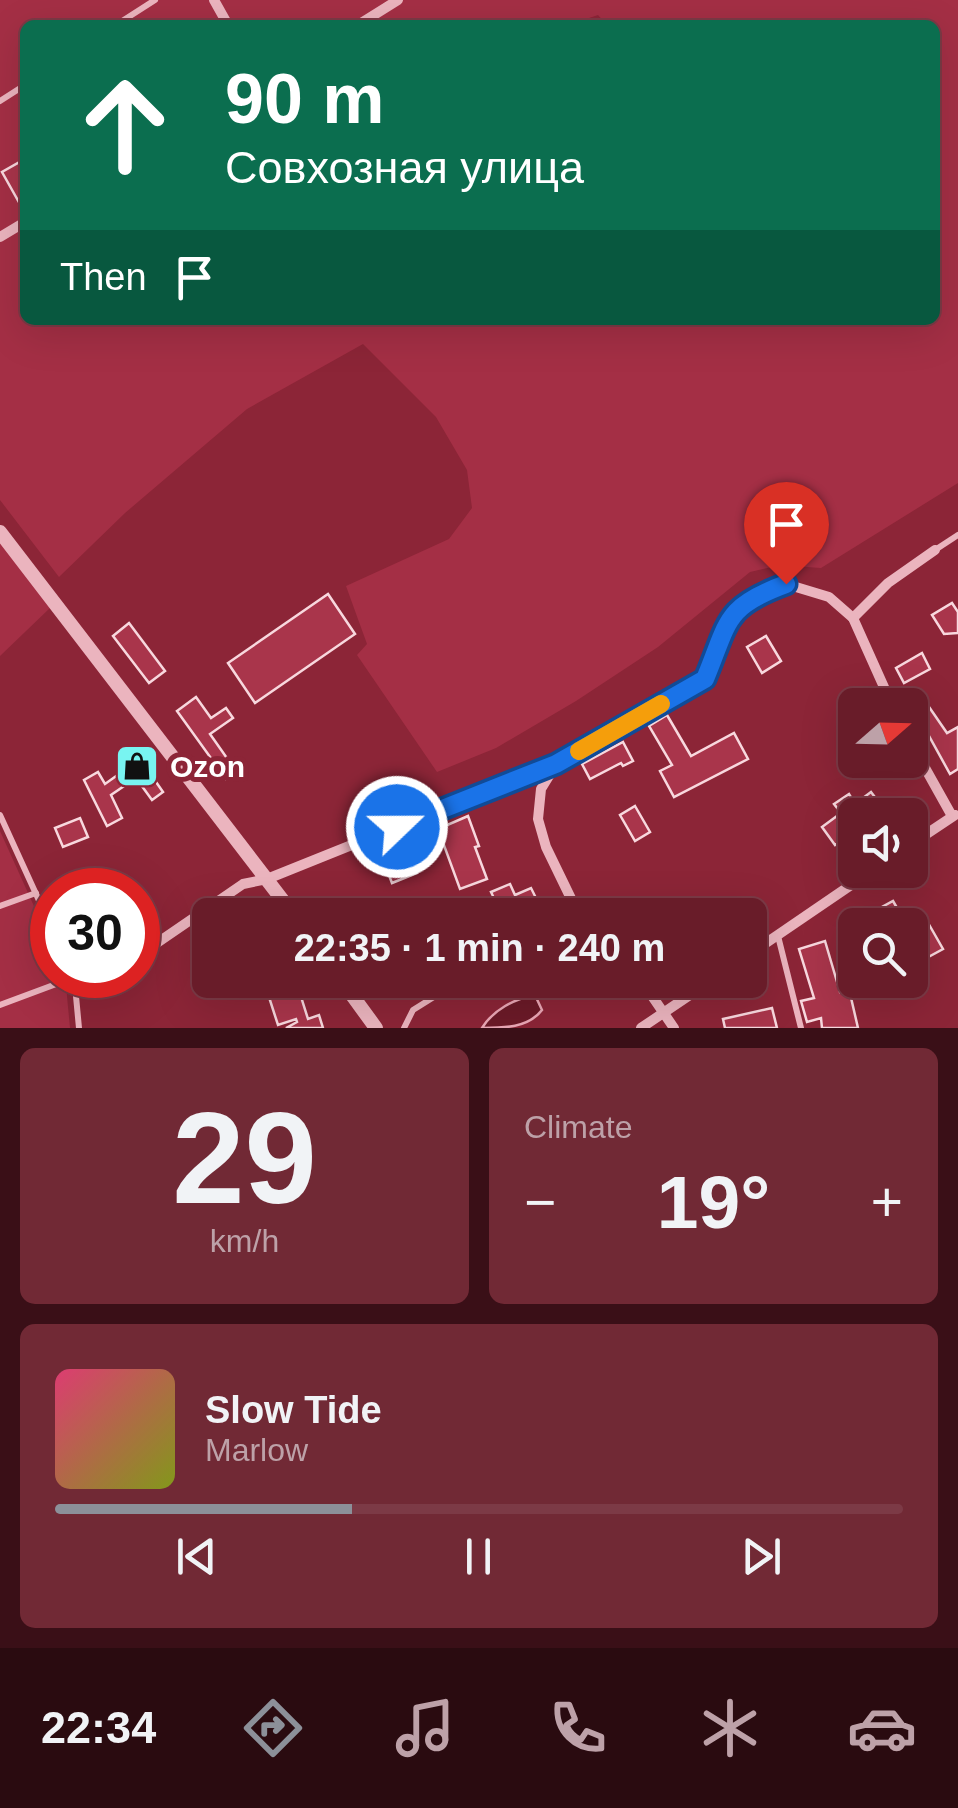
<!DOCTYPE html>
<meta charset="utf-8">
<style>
body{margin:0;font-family:Helvetica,sans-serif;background:#712935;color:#f1f3f6;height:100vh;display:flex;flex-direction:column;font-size:38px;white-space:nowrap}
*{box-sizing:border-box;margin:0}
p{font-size:32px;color:#bda1a8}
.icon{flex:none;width:55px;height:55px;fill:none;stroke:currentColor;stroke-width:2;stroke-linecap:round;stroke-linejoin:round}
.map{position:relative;height:1028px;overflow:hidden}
.details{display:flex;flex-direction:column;gap:20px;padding:20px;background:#3a0f17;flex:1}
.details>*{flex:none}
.banner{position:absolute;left:20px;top:20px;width:920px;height:305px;border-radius:15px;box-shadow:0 10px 40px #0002,0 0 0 2px #7c3a46;background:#0b6e4f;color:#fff;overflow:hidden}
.needle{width:65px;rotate:70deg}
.tools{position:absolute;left:838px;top:688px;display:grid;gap:20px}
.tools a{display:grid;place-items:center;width:90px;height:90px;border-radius:15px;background:#691c29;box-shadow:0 10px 40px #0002,0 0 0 2px #7c3a46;font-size:50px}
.speed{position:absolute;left:30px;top:868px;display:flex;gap:20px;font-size:50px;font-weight:700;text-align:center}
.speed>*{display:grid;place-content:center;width:130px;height:130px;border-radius:50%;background:#691c29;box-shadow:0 10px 40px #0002,0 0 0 2px #7c3a46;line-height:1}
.speed .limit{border:15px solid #d22;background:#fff;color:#111}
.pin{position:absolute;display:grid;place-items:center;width:85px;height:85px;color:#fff;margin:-102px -42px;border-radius:50% 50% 50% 0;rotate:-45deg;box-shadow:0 0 10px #0007}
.pin .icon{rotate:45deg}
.me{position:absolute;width:110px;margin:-55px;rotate:68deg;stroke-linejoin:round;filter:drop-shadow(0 0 8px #0008)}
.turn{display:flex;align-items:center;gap:35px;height:210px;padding:0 40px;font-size:45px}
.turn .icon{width:130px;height:130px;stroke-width:2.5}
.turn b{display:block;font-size:70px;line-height:85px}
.then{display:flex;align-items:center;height:95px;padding:0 40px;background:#0003;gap:20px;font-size:38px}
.big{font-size:75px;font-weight:600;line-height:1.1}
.details .tile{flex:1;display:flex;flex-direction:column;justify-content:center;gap:15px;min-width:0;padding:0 35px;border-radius:15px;background:#712935}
.details .dial{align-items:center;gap:0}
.dial b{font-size:130px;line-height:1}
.song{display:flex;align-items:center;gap:30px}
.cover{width:120px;height:120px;border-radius:15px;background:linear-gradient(135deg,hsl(340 70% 55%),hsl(70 70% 35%))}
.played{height:10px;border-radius:5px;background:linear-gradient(90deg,#8c9099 35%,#7c3a46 35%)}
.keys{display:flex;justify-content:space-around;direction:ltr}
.heat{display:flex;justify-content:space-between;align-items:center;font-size:55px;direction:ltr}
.details .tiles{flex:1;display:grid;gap:20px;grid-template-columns:1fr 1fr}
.tile:last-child{grid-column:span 2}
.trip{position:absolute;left:192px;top:898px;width:575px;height:100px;border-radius:15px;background:#691c29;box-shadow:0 10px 40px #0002,0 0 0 2px #7c3a46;font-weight:600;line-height:100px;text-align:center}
.tabs{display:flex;height:160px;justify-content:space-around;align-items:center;background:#2a0b10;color:#bda1a8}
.tabs .icon{width:70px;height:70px}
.tabs .on{color:#8c9099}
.tabs b{font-size:45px;color:#f1f3f6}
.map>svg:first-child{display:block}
.green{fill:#a42f45;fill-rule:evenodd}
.water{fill:#6c1a28;stroke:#eba8b6;stroke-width:2.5}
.building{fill:#a9354b;stroke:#f8d8de;stroke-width:2.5}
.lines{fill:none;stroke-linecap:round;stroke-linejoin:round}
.service{stroke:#ebb4be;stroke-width:6}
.minor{stroke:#ebb4be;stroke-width:10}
.tertiary{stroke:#ebb4be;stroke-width:14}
.route-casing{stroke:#114b97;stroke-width:25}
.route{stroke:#1a73e8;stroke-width:18}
.slow{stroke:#f59e0b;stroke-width:18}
.labels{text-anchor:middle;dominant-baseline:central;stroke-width:10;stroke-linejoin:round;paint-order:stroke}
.poi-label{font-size:30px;font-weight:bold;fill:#fff;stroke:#8c2537;text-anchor:start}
</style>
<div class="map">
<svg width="958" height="1028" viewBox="0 0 958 1028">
<rect width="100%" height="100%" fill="#8c2537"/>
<g class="green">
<path d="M0 0H958V483L821 568 780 565 750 572 658 647 576 701 496 748 437 772 357 655 367 644 346 586 449 539 472 508 467 470 436 417 363 344 247 409 125 513 59 577 0 500ZM598 15 607 25H935V320H25V25H568Z"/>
<polygon points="0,541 51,607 0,656"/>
<polygon points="0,831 52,946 52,975 65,975 70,1028 0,1028"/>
</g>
<path class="water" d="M535 995 542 1010C528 1028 504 1028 482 1028 493 1010 514 999 535 995Z"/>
<g class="building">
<polygon points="25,159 25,213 2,172"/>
<polygon points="328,594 355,634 255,703 228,663"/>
<polygon points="952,603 958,612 958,633 944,634 932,615"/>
<polygon points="129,623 165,671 149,683 113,636"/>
<polygon points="766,636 781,661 762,673 747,647"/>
<polygon points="922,653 930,669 904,683 896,668"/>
<polygon points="196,697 211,718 226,708 233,718 210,734 236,771 226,779 177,711"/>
<polygon points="927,704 947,733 958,727 958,769 950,774 924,727 915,734 910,732 910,716"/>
<polygon points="667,715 691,756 734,733 748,759 674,797 660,771 672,765 649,726"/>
<polygon points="623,742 633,761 623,766 621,763 590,779 582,764"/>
<polygon points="140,759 163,792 152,800 136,778 111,795 122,818 107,826 84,780 98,772 105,784"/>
<polygon points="871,792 884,809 877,815 855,815 855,831 835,845 822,827 841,813 834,804 849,794 855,804"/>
<polygon points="635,806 650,832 635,841 620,815"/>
<polygon points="468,816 479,846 475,847 487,879 460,889 438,829"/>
<polygon points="80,818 88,837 63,847 55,828"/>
<polygon points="404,842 417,873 392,883 380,852"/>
<polygon points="510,884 515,895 531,888 537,900 502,915 491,892"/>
<polygon points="893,901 907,925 878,925 871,913"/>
<polygon points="923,914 943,949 910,967 910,921"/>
<polygon points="825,941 840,992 849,989 858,1028 822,1028 821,1018 807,1022 801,1001 814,998 799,949"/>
<polygon points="297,984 308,1019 319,1015 323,1028 286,1028 297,1022 296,1019 278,1025 268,994"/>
<polygon points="772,1008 777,1028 725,1028 723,1019"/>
</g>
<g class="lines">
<g class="service">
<polyline points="116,25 155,0"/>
<polyline points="0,101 25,85"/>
<polyline points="935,550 958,535"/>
<polyline points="0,815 52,929"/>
<polyline points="0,906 36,893"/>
<polyline points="778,936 801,1028"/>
<polyline points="74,975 79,1028"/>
<polyline points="0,1005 75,977"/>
<polyline points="404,1028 413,1010 445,990"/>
</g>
<g class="minor">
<polyline points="214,0 228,25"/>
<polyline points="358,25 398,0"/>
<polyline points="0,237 25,222"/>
<polyline points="892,705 853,618 888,583 935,550"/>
<polyline points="910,741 952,816"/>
<polyline points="910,845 955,815"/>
<polyline points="579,915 546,847 538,819 541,789 557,763 705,679 724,626 749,598 786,584 829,597 853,618"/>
<polyline points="750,954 873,870"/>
<polyline points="138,956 243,884 267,879 556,763"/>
<polyline points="75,977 84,975"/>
<polyline points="641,980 674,1028"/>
<polyline points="641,1028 712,980"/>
</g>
<g class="tertiary">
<polyline points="0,532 294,915"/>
<polyline points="341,980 376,1028"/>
</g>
</g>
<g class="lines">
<g class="route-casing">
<path id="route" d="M397 827 556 764 705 679C729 622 723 607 786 584"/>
</g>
<use href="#route" class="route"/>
<polyline class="slow" points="579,751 661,704"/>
</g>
<defs>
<g id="shop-square" transform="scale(2.25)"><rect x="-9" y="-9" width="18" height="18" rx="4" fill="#78f4f1" stroke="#8c2537"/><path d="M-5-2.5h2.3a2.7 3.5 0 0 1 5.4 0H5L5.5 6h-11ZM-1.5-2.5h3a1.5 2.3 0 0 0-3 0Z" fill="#111"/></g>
</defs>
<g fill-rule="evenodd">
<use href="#shop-square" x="137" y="766"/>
</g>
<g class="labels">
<g class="poi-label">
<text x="170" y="766">Ozon</text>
</g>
</g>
</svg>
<div class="tools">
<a><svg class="needle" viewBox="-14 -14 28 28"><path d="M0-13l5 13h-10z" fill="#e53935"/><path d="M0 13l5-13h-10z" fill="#bda1a8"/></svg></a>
<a><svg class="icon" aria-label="sound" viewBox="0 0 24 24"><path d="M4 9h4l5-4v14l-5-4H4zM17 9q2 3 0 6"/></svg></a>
<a><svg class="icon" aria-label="search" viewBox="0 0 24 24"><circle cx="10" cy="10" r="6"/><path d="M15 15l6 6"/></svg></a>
</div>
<div class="speed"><div class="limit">30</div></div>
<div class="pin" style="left:786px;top:584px;background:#d93025"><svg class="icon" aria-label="arrive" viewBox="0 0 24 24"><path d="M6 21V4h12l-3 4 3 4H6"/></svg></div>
<svg class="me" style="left:397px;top:827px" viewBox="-20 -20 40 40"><circle r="17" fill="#1a73e8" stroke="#fff" stroke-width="3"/><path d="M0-11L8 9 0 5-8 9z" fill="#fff"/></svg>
<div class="trip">22:35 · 1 min · 240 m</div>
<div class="banner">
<div class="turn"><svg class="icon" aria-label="ahead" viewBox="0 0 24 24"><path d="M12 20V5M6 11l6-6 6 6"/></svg><div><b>90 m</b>Совхозная улица</div></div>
<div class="then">Then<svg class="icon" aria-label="arrive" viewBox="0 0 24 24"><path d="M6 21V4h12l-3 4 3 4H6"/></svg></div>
</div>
</div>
<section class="details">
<div class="tiles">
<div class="tile dial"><b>29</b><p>km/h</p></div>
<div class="tile"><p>Climate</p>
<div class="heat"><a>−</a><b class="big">19°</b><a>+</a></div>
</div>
<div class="tile">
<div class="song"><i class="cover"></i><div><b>Slow Tide</b><p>Marlow</p></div></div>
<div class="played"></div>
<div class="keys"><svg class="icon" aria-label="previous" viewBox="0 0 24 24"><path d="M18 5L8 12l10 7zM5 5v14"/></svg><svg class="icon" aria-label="pause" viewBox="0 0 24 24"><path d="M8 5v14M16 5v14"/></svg><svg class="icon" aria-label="next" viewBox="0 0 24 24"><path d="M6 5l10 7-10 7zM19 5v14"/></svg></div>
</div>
</div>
</section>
<nav class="tabs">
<b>22:34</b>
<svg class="icon on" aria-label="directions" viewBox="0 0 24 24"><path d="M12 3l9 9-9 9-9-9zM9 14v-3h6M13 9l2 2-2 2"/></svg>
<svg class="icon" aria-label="music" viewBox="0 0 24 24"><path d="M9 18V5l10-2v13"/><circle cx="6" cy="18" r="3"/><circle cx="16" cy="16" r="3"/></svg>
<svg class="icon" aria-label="phone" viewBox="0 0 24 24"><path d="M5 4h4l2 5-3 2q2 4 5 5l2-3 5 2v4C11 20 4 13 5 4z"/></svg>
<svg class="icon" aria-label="climate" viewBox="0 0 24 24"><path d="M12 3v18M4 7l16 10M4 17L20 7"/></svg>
<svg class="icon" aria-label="car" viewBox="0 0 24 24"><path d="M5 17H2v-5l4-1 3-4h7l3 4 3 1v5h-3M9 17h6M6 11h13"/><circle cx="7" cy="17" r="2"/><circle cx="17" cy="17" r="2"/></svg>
</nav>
